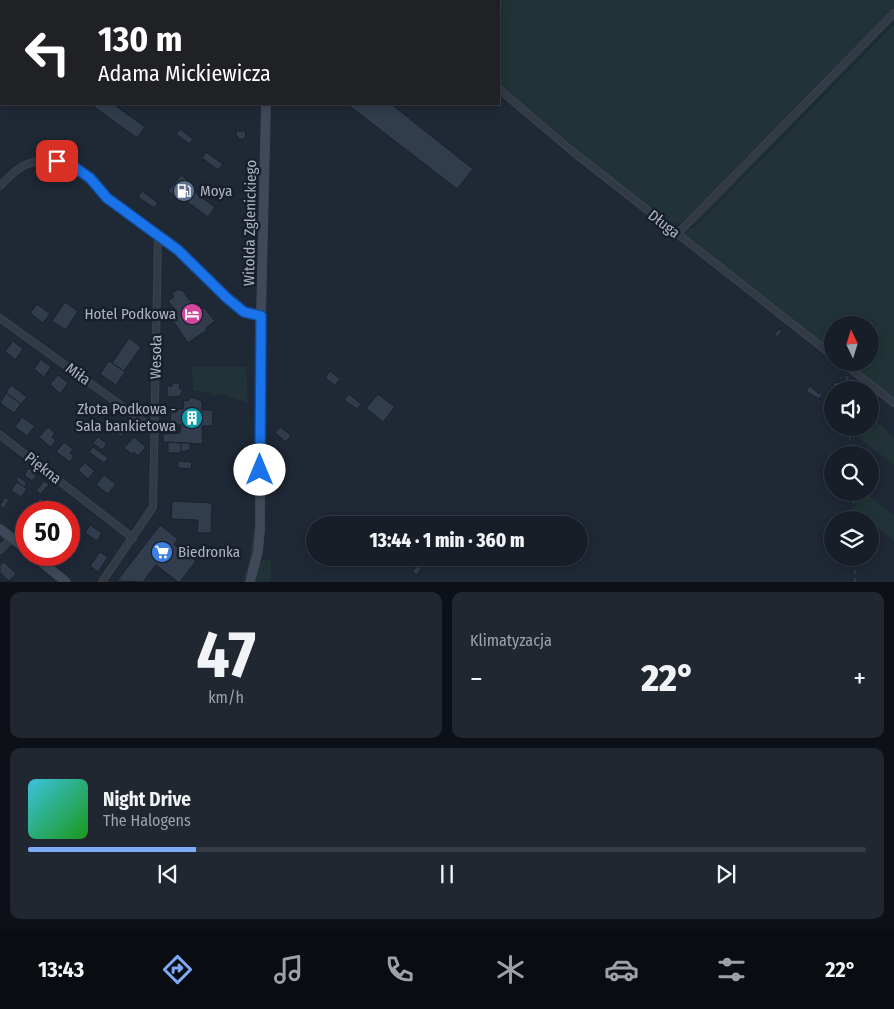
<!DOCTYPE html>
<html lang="pl">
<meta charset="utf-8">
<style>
body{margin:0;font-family:"Fira Sans Condensed",sans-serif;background:#202730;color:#f1f3f6;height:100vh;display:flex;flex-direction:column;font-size:19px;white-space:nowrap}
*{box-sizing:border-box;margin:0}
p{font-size:16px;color:#9ea2a8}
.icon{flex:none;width:28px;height:28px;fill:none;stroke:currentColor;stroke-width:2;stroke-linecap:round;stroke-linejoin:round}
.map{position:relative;height:582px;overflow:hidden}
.details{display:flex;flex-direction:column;gap:10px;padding:10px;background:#0d1016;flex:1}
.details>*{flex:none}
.hud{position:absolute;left:0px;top:0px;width:500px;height:105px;box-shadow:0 2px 12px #0003,0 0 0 1px #363c45;background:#202124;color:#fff;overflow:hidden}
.needle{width:32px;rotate:356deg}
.fabs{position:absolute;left:824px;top:316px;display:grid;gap:10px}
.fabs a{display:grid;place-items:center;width:55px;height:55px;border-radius:50%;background:#171e28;box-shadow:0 2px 12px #0003,0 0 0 1px #363c45;font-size:25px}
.speed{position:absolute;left:15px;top:501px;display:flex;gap:10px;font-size:25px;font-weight:700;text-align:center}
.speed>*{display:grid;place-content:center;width:65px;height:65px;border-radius:50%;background:#171e28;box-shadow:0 2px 12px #0003,0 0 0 1px #363c45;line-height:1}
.speed .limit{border:8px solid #d22;background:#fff;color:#111}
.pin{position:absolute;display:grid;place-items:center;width:42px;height:42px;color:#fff;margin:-21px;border-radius:10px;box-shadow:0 2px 8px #0006}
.me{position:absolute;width:55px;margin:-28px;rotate:0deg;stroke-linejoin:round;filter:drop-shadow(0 0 4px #0008)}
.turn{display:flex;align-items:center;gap:18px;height:105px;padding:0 15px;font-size:22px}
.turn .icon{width:65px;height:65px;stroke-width:2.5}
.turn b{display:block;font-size:35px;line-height:42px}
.big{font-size:38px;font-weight:800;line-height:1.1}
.details .widget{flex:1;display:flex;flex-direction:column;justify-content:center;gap:8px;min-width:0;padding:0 18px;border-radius:10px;background:#202730}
.details .dial{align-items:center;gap:0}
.dial b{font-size:65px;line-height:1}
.song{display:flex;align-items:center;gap:15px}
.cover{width:60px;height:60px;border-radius:8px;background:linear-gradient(135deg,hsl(190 70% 55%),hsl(120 70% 35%))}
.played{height:5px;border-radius:2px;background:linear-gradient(90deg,#7eaaf6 20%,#363c45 20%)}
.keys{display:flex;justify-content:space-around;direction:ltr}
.heat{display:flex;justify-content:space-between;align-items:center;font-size:28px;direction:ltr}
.details .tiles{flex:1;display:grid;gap:10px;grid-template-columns:1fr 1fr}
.widget:last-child{grid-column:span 2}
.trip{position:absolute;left:306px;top:516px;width:282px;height:50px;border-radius:25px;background:#171e28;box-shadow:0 2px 12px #0003,0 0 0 1px #363c45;font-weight:800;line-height:50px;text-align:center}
.menu{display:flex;height:80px;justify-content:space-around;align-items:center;background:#090c10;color:#9ea2a8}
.menu .icon{width:35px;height:35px}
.menu .selected{color:#7eaaf6}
.menu b{font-size:22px;color:#f1f3f6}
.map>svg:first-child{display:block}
.green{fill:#213336}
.building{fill:#313c4c;stroke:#1a212c}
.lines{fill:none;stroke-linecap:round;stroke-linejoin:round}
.minor-casing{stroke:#3c434f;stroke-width:8}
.secondary-casing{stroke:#3c434f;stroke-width:10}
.path{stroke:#394c4f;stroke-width:1;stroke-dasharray:4 4;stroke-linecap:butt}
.minor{stroke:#323a46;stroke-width:6}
.secondary{stroke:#404959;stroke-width:9}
.route-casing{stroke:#114b97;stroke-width:12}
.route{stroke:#1a73e8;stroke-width:9}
.labels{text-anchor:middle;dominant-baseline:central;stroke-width:5;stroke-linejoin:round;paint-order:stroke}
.poi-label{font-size:15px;fill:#acb4c3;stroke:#181f2a;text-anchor:start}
.street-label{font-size:15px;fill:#acb4c3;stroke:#181f2a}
</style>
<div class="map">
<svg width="894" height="582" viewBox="0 0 894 582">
<rect width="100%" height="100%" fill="#1f2835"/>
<g class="green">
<path d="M395 0H894V7L686 219C681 224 674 225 667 222L583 155 499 84V1Z"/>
<polygon points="894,17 894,21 695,225 691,224"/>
<polygon points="894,24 894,399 847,363 870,362 870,325 832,325 832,351 683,234 688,228 695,227"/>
<polygon points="192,367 246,367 248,403 217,393 215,397 208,392 193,391"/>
<polygon points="870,418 884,427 885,430 894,438 894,465 851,432 851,428 870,428"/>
<polygon points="855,493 865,493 894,515 894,541 870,522 870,520 856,511"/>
<path d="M256 525C255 545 252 563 244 581L242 582 249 561 253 530Z"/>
<polygon points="264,559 271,561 271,581 254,582 260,562"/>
</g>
<g class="building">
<polygon points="90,104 113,104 145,127 137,138"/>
<polygon points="347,104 391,104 473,169 457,189"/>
<polygon points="180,129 193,139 189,144 176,134"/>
<polygon points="236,131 246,131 245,139 238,139 238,137 236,136"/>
<polygon points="206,152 223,164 218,170 202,158"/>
<polygon points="181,175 192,184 180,200 168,191"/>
<polygon points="189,188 215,207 208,217 182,198"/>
<polygon points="142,191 158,203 154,208 138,197"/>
<polygon points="178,289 180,291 182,290 194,306 198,303 203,309 204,308 215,321 206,328 207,330 188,343 173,321 175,319 173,316 177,312 168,301 174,297 172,294"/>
<polygon points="65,302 78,311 66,330 52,321"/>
<polygon points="37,304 50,314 43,323 30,313"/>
<polygon points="779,329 782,331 777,337 774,335"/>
<polygon points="129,338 141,347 124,371 112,363"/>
<polygon points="13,341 23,349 15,360 5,351"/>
<polygon points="41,359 51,367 44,377 34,369"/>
<polygon points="109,361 125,372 116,385 100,374"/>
<polygon points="330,371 340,379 335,385 325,378"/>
<polygon points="58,375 68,383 60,394 50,384"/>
<polygon points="839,382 840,388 842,388 842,390 833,390 833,383"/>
<polygon points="172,383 179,383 180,389 183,390 180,396 171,397 167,396 167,386 172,386"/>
<polygon points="11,385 27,397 21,404 6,393"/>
<polygon points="810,386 819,394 820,392 822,394 819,399 806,391"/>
<polygon points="6,393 21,404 14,413 0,403"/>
<polygon points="349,394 361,404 357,409 344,400"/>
<polygon points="378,394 395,407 383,422 366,408"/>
<polygon points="191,397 202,401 202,410 213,410 212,426 202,426 203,444 163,442 163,434 180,433 181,425 170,425 171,409 183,409 184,400 188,401"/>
<polygon points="22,417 35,426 27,436 15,427"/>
<polygon points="114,420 126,430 121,437 108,427"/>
<polygon points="48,427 55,433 52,437 56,441 50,447 39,437"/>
<polygon points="280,427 291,435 286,442 275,433"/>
<polygon points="98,437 107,444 102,450 93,443"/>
<polygon points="134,437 146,447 138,456 134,452 132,454 124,448"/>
<polygon points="64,442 73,449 70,453 74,456 70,462 56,452"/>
<polygon points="168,442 181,443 181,453 168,453"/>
<polygon points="181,443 190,443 190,450 181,452"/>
<polygon points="93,447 108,458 104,463 89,452"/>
<polygon points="178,461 192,462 191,469 178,468"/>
<polygon points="85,463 95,471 88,479 78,470"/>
<polygon points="29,468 37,475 32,481 24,475"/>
<polygon points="104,475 116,484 108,494 96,485"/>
<polygon points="19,477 27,483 24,487 16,480"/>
<polygon points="44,481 49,484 41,494 36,491"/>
<polygon points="17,482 27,489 21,497 11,490"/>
<polygon points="5,497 9,500 3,509 0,505"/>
<polygon points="40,498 49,505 44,512 41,512 33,507"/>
<polygon points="172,501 212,503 211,533 197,533 198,520 171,519"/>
<polygon points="62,505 78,517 70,526 69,525 69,512 56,512"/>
<polygon points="90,525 102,533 97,541 85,533"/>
<polygon points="160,525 178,539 174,544 196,561 180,582 178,582 156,565 143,582 117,581"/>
<polygon points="100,552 108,557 98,572 90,566"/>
<polygon points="4,562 16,574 9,581 0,573 0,565"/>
<polygon points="417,566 421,569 417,575 412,572"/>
</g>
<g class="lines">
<g class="minor-casing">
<g id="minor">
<polyline points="390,0 392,1"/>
<polyline points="499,89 572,151 832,355"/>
<path d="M0 186C7 179 14 171 23 166 45 155 72 162 90 178 97 184 101 192 108 198 130 218 157 232 179 251 203 272 228 311 261 316"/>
<polyline points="677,234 894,13"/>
<polyline points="0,318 155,430"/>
<polyline points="842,362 894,403"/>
<polyline points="0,435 133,538"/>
<polyline points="0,550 12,538"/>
<polyline points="102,582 153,507 158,236"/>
</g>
</g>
<g class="secondary-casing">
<g id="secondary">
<polyline points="269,1 269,0"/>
<polyline points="0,529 26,549"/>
<polyline points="33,555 66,582"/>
<polyline points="250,582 258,551 260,530 261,316 266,104"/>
</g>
</g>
<g class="path">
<polyline points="847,376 847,390"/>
<polyline points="849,428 851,455"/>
<polyline points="853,492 855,520"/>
<polyline points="855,582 855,558"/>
</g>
<use href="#minor" class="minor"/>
<use href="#secondary" class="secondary"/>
</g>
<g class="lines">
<g class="route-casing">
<polyline id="route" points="57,161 74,167 90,178 107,198 178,250 227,298 244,312 261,316 260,470"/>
</g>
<use href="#route" class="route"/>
</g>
<defs>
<g id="fuel-disc" transform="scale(1.125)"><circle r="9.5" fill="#5c6f8a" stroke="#181f2a"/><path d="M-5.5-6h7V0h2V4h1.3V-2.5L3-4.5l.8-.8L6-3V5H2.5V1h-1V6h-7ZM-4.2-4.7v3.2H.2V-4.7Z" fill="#fff"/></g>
<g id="hotel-disc" transform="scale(1.125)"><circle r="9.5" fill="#d1479c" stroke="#181f2a"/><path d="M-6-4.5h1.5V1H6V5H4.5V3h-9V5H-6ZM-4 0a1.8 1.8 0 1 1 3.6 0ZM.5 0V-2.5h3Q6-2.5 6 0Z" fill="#fff"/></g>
<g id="building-disc" transform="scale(1.125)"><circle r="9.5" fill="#0f9aa8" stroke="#181f2a"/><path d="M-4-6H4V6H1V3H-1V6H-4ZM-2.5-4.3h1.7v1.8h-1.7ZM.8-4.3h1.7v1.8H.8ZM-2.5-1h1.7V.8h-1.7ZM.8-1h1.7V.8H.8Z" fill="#fff"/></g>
<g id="supermarket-disc" transform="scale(1.125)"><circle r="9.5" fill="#3f7fe0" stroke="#181f2a"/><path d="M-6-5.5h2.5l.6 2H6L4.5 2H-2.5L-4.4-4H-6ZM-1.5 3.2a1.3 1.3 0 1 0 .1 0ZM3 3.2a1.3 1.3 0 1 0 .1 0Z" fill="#fff"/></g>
</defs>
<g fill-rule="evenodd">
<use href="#fuel-disc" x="184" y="191"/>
<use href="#hotel-disc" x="192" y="314"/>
<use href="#building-disc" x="192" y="418"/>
<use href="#supermarket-disc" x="162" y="552"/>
</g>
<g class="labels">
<g class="poi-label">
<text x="200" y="191">Moya</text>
<text x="176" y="314" text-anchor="end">Hotel Podkowa</text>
<text x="176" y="409" text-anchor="end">Złota Podkowa -<tspan x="176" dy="17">Sala bankietowa</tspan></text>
<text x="178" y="552">Biedronka</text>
</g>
<g class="street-label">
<text transform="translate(250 223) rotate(-89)">Witolda Zglenickiego</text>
<text transform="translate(664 224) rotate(38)">Długa</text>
<text transform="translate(156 357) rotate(-89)">Wesoła</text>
<text transform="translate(78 374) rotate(36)">Miła</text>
<text transform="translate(43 468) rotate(38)">Piękna</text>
</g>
</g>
</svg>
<div class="fabs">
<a><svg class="needle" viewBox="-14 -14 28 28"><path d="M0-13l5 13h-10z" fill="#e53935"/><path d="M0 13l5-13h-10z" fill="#9ea2a8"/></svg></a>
<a><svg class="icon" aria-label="sound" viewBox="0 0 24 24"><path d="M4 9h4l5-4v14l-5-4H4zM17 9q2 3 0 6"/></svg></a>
<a><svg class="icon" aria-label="search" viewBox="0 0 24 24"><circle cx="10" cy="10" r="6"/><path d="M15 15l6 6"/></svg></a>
<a><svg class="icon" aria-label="layers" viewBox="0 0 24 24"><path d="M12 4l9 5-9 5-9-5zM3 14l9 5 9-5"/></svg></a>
</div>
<div class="speed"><div class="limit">50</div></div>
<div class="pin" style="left:57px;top:161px;background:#d93025"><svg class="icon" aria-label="arrive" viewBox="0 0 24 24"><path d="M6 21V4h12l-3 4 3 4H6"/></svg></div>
<svg class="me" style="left:260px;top:470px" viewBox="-20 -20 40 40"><circle r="19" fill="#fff"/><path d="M0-13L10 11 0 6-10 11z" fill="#1a73e8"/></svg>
<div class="trip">13:44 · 1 min · 360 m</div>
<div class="hud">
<div class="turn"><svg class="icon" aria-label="left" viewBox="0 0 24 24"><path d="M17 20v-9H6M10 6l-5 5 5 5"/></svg><div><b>130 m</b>Adama Mickiewicza</div></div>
</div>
</div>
<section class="details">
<div class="tiles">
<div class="widget dial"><b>47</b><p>km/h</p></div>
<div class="widget"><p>Klimatyzacja</p>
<div class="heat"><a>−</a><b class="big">22°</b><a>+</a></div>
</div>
<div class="widget">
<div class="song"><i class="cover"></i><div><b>Night Drive</b><p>The Halogens</p></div></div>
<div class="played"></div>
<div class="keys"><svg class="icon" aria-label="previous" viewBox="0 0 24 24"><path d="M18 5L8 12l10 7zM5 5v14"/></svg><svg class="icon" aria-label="pause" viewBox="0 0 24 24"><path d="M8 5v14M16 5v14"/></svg><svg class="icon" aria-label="next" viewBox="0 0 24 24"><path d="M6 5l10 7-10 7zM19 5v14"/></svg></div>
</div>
</div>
</section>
<nav class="menu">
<b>13:43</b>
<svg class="icon selected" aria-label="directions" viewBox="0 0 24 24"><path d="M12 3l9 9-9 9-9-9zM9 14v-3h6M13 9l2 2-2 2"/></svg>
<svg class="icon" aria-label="music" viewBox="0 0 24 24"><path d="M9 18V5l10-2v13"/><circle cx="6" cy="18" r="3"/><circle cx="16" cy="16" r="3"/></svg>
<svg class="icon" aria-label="phone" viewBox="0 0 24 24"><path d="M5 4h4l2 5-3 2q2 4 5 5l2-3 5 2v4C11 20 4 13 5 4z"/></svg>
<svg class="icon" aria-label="climate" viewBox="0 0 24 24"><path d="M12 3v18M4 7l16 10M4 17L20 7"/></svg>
<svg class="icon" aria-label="car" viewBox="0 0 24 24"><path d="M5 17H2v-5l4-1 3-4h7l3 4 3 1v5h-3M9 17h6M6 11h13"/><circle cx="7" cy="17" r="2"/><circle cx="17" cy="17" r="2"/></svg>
<svg class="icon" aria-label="filters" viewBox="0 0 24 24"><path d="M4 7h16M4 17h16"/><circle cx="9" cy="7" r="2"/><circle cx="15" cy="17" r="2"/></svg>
<b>22°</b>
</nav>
